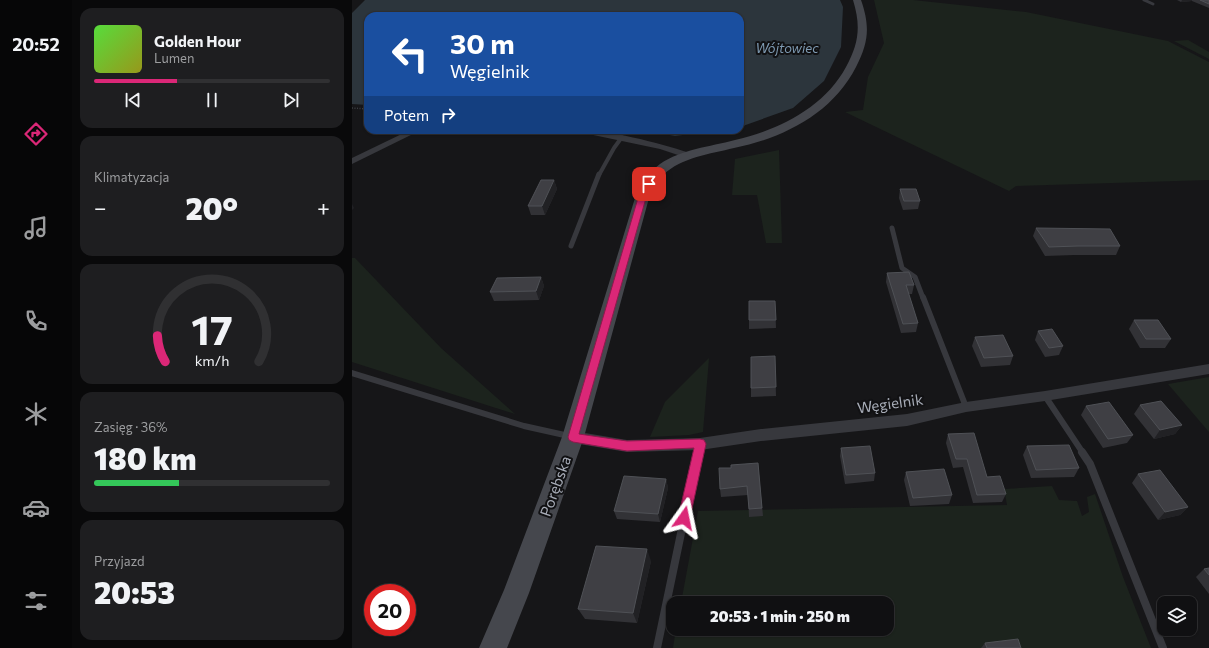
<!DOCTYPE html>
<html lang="pl">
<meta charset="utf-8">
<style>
body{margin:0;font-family:Commissioner,sans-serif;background:#1e1e20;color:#f1f3f6;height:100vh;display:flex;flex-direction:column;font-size:15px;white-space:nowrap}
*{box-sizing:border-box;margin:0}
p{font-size:13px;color:#9c9d9f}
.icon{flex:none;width:22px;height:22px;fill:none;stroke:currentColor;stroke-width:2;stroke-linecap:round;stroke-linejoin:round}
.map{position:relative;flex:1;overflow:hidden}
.drawer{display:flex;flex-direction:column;gap:8px;padding:8px;background:#09090a;width:280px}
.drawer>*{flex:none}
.banner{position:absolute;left:12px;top:12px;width:380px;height:122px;border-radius:12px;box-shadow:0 1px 3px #0004,0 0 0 1px #303032;background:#1a4fa0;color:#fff;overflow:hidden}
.buttons{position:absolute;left:805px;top:596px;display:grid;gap:8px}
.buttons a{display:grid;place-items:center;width:40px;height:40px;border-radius:8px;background:#101012;box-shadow:0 1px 3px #0004,0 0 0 1px #303032;font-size:20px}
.speed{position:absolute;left:12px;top:584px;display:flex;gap:8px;font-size:20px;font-weight:700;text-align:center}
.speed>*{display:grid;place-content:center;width:52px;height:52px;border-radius:50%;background:#101012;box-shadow:0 1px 3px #0004,0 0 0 1px #303032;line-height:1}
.speed .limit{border:6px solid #d22;background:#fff;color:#111}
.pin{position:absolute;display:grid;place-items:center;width:34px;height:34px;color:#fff;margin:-17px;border-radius:8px;box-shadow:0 2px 6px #0006}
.me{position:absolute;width:44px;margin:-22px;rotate:12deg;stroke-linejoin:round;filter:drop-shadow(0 0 3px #0008)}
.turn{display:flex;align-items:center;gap:14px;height:84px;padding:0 20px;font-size:18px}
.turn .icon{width:52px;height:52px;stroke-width:2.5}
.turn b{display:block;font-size:28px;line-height:34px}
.then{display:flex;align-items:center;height:38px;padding:0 20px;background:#0003;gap:8px;font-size:15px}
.big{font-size:30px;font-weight:800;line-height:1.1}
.drawer .card{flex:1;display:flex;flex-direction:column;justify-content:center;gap:6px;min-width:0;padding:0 14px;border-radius:12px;background:#1e1e20}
.drawer .dial{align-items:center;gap:0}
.dial svg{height:104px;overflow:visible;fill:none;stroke:#303032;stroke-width:7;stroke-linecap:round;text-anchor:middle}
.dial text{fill:#f1f3f6;stroke:none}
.song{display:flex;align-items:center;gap:12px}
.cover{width:48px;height:48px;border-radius:6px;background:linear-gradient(135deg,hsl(110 70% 55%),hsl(60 70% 35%))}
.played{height:4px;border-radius:2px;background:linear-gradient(90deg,#db2777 35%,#303032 35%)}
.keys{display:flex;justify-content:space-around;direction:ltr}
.heat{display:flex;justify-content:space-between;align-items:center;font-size:22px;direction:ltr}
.charge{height:6px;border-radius:3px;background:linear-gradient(90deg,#34c759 36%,#303032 0)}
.trip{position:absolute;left:314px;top:596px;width:228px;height:40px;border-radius:12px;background:#101012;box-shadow:0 1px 3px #0004,0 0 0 1px #303032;font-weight:800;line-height:40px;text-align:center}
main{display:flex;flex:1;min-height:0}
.dock{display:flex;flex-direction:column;width:72px;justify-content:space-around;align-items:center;background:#060607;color:#9c9d9f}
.dock .icon{width:28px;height:28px}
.dock .selected{color:#db2777}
.dock b{font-size:18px;color:#f1f3f6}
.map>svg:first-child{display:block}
.green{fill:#1c231d}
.water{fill:#2c353c}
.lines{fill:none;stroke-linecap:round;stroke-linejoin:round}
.path{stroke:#3d3f44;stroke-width:1.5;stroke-dasharray:1 1.5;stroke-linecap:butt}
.lane-far4{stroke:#37383d;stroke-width:3}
.lane-far3{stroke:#37383d;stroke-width:4}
.lane-far2{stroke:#37383d;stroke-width:5}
.lane-far1{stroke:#37383d;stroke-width:6}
.lane{stroke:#37383d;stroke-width:8}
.street{fill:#37383d;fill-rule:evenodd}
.secondary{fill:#45474d;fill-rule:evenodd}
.wall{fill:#323236}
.shaded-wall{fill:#212124}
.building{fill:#3f3f44;stroke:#4f5156}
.route{fill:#db2777;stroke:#8e194d}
.labels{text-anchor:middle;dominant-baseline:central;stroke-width:4;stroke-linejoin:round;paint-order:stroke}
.far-water-label{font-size:13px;font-style:italic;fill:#7f9bb3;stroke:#111113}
.street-label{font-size:15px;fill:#a8adb8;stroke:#111113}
</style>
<main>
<nav class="dock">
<b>20:52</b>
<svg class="icon selected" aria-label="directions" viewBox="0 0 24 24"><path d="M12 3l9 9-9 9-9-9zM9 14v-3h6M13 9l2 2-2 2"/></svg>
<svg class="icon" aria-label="music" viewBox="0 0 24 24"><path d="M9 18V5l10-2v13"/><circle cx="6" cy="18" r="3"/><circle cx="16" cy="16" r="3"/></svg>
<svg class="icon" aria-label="phone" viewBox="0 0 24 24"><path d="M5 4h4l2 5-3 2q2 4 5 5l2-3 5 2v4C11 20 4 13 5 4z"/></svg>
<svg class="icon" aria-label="climate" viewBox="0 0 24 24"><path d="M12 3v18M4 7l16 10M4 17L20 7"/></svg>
<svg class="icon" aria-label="car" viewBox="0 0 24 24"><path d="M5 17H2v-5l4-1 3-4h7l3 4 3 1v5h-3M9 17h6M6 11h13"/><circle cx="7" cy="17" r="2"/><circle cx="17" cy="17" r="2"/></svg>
<svg class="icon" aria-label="filters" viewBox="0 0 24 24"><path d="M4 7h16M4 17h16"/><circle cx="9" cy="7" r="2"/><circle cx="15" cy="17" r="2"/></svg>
</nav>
<section class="drawer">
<div class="card">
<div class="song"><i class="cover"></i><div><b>Golden Hour</b><p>Lumen</p></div></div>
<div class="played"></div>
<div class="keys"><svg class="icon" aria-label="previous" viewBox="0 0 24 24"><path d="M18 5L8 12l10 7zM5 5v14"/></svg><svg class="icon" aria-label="pause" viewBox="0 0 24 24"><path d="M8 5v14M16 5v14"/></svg><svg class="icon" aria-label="next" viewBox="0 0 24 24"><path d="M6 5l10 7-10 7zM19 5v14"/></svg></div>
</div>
<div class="card"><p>Klimatyzacja</p>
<div class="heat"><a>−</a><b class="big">20°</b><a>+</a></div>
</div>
<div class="card dial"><svg viewBox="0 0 100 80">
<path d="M14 69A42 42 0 1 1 86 69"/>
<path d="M14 69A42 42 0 0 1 8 49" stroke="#db2777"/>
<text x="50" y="56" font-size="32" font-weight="700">17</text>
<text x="50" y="72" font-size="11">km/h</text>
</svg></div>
<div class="card"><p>Zasięg · 36%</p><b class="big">180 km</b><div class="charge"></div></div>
<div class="card"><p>Przyjazd</p><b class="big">20:53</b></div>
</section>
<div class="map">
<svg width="857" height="648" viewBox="0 0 857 648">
<rect width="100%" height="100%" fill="#161618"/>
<g class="green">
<polygon points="522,0 561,0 674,12 816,41 857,62 857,180 664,186 657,191 493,112 511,110 516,77 532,43"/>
<polygon points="836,40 857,52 857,59 822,41"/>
<polygon points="427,150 430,243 414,243 405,195 380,195 383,159"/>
<polygon points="0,258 3,258 89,348 163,414 0,362"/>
<polygon points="357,358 351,432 337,435 298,437 313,402"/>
<polygon points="857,377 857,432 816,384"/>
<polygon points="700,486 707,500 725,501 730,516 737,512 735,497 743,494 771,577 799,648 321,648 324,629 535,629 535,603 329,603 346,511 655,505 652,489"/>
</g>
<g class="water">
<polygon points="13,0 488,0 491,7 489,47 472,81 441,108 388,127 388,16 16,16 16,105 0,104 0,13"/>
<polygon points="292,130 368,130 323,136"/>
</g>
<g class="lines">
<polyline class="path" points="0,108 16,109"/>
<polyline class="lane-far4" points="792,0 801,4"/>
<polyline class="lane-far3" points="247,175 262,148 270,137"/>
<g class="lane-far2">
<polyline points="540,228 550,268 563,277 571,298"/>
<polyline points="219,246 247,174"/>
</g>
<g class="lane-far1">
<polyline points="571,297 614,407"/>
<polyline points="0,373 172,426 217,436"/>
<polyline points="693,396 731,453"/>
<polyline points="346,453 348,444"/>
</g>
<g class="lane">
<polyline points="730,452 738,464 811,648"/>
<polyline points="305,648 346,452"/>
</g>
<g class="street">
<polygon points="58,130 69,130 0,164 0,158"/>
<path d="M223 130C259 130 303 142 338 153L339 155 335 158 308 149 227 132Z"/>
<polygon points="857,364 857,374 693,401 614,412 555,426 409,441 348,450 275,452 221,443 216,441 214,437 216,433 221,431 275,440 348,438 409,429 555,414 614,402 693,391"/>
</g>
<path class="secondary" d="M501 0H509C518 26 517 42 504 67 480 114 431 138 382 148 358 154 330 157 311 175 305 181 301 190 297 198L232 437 177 593 155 648H127L152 590 210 437 283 198C290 185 296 173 308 164 330 149 357 147 383 140 426 130 472 108 494 67 507 43 509 26 501 0Z"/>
</g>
<g class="wall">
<polygon points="825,0 857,0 857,8 840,1 829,2"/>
<polygon points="202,180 205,189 193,215 179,215 176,206"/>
<polygon points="548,189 568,201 566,209 551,210 547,198"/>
<polygon points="684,228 768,246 764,255 722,255 693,256 681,236"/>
<polygon points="535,273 562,285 560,294 556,294 566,323 564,332 549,333 534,282"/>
<polygon points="189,277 192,286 187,300 142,301 138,292"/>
<polygon points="423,301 424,328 397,329 397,320"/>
<polygon points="782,320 819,339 813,348 788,348 777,329"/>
<polygon points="686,331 711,346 707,355 693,357 683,340"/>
<polygon points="623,337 661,356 658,365 629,367 620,346"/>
<polygon points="423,356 424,396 399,397 399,388"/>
<polygon points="788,405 830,425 823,434 802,439 782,414"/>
<polygon points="734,406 781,435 775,443 751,448 729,415"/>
<polygon points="596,434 635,477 654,494 650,502 621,503 611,467 601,468 594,443"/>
<polygon points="675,446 727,468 722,477 679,478 671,455"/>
<polygon points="489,448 523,473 522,481 493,484 488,456"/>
<polygon points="406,463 411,516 397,517 396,495 369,497 368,489 379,468"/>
<polygon points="554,472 600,495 597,504 558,506 552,480"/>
<polygon points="786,474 836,507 828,515 806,520 780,483"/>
<polygon points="314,479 316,488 308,522 265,519 262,511"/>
<polygon points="299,561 285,623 233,619 226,609"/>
<polygon points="857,568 857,594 844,577 852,569"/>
<polygon points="633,643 669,648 629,648"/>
</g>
<g class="shaded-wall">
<polygon points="830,0 840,0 840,1 829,2"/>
<polygon points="202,180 205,189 193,215 190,206"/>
<polygon points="0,204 2,208 0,210"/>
<polygon points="189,277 192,286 187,300 184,291"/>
<polygon points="830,425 823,434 802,439 808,430"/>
<polygon points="314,479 316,488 308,522 306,514"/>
<polygon points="836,507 828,515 806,520 813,512"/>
<polygon points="295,549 299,561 285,623 281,613"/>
</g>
<g class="building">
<polygon points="848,0 857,0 857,4"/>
<polygon points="189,180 202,180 190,206 176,206"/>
<polygon points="548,189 564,189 568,201 552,201"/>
<polygon points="684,228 758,229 768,246 726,246 697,247"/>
<polygon points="557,272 562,285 554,285 566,323 551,324 535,273"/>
<polygon points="189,277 184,291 138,292 145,278"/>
<polygon points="397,301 423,301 424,320 397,320"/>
<polygon points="782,320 806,320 819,339 794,339"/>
<polygon points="700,329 711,346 697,348 686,331"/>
<polygon points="651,335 661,356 632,358 623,337"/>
<polygon points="423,356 424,387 399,388 399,357"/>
<polygon points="809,401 830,425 808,430 788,405"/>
<polygon points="757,402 781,435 756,439 734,406"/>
<polygon points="622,433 635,477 648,476 654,494 625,495 615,459 604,459 596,434"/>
<polygon points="717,445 727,468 684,470 675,446"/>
<polygon points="518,446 523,473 494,475 489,448"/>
<polygon points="406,463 410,508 397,509 395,486 368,489 367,468 379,468 379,465"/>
<polygon points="592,469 600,495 561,498 554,472"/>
<polygon points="808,470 836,507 813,512 786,474"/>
<polygon points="272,476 314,479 306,514 262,511"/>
<polygon points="244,546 295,549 281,613 226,609"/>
<polygon points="857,568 857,575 852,569"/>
<polygon points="666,639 669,648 635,648 633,643"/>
</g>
<polygon class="route" points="297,182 300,184 294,198 227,434 275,441 348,439 352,440 354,444 338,518 337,522 332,524 328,522 326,518 342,448 275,451 221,442 217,440 216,437 286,198 293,184"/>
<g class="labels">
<g class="far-water-label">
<text x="435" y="48">Wójtowiec</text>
</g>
<g class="street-label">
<text transform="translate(538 403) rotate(-8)">Węgielnik</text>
<text transform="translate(203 486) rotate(-70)">Porębska</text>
</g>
</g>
</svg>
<div class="buttons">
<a><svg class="icon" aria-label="layers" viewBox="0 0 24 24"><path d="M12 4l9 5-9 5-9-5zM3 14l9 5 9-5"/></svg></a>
</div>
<div class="speed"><div class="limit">20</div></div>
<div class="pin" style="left:297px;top:184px;background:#d93025"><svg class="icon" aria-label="arrive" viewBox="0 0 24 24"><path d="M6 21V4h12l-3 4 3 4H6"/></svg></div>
<svg class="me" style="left:332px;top:518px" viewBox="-20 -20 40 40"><path d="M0-17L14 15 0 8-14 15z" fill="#db2777" stroke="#fff" stroke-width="4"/></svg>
<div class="trip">20:53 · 1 min · 250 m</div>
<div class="banner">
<div class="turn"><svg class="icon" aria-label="left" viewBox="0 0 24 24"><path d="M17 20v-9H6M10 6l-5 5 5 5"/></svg><div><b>30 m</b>Węgielnik</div></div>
<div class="then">Potem<svg class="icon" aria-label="right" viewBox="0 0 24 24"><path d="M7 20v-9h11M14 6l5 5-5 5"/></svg></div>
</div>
</div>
</main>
